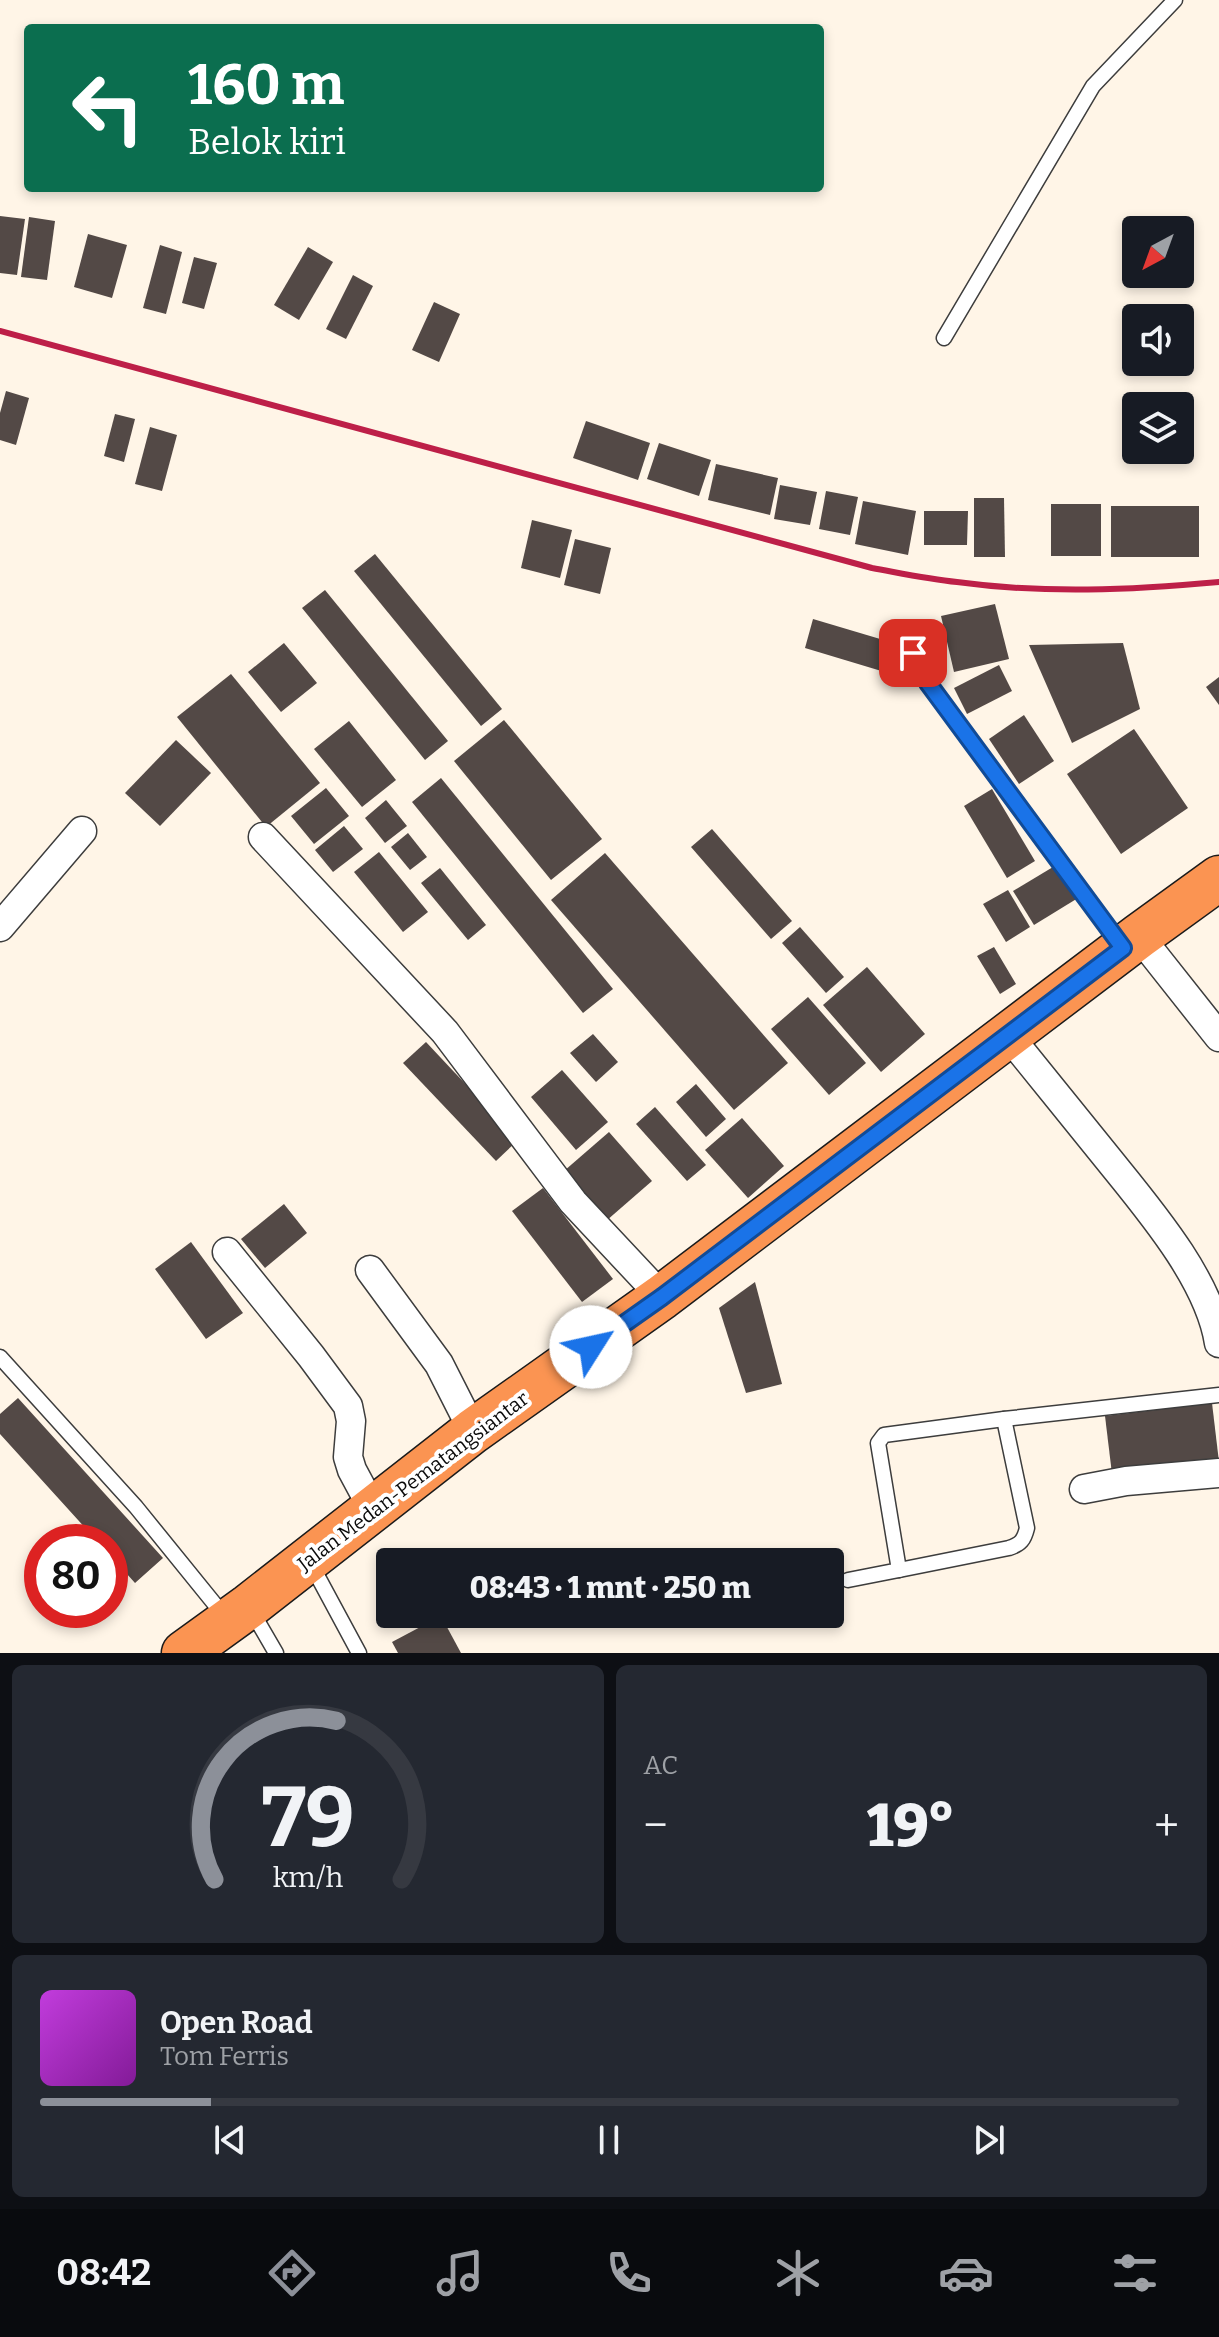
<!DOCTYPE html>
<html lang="id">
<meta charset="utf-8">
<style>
body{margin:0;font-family:Bitter,serif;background:#242831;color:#f1f3f6;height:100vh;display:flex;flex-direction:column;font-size:30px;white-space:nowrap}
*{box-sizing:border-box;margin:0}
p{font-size:26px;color:#9ea1a6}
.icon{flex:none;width:44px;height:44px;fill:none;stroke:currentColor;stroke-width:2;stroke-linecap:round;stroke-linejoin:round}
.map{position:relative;height:1653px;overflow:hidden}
.drawer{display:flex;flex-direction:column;gap:12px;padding:12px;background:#0d0f14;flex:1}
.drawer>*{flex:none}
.guide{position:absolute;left:24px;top:24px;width:800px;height:168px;border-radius:8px;box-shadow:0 4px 12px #0003;background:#0b6e4f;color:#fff;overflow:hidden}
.needle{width:52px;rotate:221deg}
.tools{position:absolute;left:1122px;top:216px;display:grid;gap:16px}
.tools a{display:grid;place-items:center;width:72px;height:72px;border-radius:8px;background:#171b24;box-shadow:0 4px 12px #0003;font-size:40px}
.speed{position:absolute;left:24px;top:1524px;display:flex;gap:16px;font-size:40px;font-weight:700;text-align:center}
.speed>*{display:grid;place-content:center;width:104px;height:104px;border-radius:50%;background:#171b24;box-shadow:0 4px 12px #0003;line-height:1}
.speed .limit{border:12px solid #d22;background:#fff;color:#111}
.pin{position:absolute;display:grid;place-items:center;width:68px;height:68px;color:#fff;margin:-34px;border-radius:16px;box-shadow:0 4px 12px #0006}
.me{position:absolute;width:88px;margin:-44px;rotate:55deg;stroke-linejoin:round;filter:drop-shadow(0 0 6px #0008)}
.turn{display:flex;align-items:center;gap:28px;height:168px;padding:0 32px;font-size:36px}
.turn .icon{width:104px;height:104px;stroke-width:2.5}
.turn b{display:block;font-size:56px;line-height:68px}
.big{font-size:60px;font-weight:800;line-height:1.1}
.drawer .tile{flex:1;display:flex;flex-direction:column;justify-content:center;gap:12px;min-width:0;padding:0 28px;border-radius:12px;background:#242831}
.drawer .dial{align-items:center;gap:0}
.dial svg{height:208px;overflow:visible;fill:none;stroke:#363941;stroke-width:7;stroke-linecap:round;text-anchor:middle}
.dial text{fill:#f1f3f6;stroke:none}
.song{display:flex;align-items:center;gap:24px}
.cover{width:96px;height:96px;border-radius:12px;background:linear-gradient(135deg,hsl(290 70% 55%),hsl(290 70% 35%))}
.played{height:8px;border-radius:4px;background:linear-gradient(90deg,#8c9099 15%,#363941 15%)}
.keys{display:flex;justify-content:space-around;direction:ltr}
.heat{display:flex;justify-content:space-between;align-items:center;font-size:44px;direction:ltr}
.drawer .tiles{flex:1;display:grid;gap:12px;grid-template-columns:1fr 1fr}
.tile:last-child{grid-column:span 2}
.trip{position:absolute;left:376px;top:1548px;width:468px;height:80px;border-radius:8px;background:#171b24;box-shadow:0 4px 12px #0003;font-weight:800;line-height:80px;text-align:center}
.menu{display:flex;height:128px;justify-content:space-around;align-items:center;background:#090b0e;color:#9ea1a6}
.menu .icon{width:56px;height:56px}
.menu .selected{color:#8c9099}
.menu b{font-size:36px;color:#f1f3f6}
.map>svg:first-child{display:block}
.building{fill:#534946}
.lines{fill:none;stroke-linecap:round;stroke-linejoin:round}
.service-casing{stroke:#3d3d3d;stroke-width:17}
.minor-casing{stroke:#3d3d3d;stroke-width:31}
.trunk-casing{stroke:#1b1b1b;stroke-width:47}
.service{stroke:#fff;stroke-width:14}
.minor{stroke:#fff;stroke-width:28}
.trunk{stroke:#fb9452;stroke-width:44}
.rail{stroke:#bd1f48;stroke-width:6}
.route-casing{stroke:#114b97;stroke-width:20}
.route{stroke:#1a73e8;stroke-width:14}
.labels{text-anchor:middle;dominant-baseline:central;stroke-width:8;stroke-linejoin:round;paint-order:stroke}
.street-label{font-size:20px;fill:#0a0a0a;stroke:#fff}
</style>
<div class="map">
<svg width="1219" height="1653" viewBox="0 0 1219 1653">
<rect width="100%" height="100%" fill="#fff5e7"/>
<g class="building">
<polygon points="0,216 25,219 17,275 0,273"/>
<polygon points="29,217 55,221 47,280 21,277"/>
<polygon points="88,234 127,245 112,298 74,287"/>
<polygon points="160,245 182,252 166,314 143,308"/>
<polygon points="308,247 333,262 299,320 274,305"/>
<polygon points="194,257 217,263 204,309 182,303"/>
<polygon points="353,275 373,286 346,339 326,329"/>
<polygon points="434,302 460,314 439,362 412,350"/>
<polygon points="6,391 29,398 16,445 0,440 0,413"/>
<polygon points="115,414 135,419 124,462 104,456"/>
<polygon points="586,421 650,443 638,480 573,458"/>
<polygon points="150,427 177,435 162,491 135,484"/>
<polygon points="659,443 711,460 699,496 647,479"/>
<polygon points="716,464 778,478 770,515 708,500"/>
<polygon points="780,485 817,492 810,525 774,519"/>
<polygon points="826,491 858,497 850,535 819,529"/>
<polygon points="974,498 1004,498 1005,557 974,557"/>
<polygon points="863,501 916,511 908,555 855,544"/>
<rect x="1051" y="504" width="50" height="52"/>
<rect x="1111" y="506" width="88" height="51"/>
<polygon points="924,511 968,511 967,545 924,545"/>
<polygon points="532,520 572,530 560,578 521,568"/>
<polygon points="575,539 611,548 600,594 564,585"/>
<polygon points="375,554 502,709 481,726 354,571"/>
<polygon points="325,590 448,741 425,760 302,608"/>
<polygon points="995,604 1009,659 954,672 941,616"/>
<polygon points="813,619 897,644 888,673 805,648"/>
<polygon points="284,643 317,683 281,712 248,672"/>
<polygon points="1123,643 1140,709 1072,743 1029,645"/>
<polygon points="999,665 1012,691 967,714 954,688"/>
<polygon points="231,674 320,783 266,827 177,717"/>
<polygon points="1219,677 1219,705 1206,687"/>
<polygon points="1024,715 1054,761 1019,784 989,739"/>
<polygon points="504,720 602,839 551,880 454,761"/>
<polygon points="349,721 396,780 362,807 314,749"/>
<polygon points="1134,729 1188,808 1121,854 1067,774"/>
<polygon points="176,740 211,773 160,826 125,793"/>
<polygon points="441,778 613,989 583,1013 412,802"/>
<polygon points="326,788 349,816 314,844 291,816"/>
<polygon points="992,789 1035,861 1007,878 964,806"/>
<polygon points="386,800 407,826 385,843 365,818"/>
<polygon points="344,826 363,849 333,872 315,850"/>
<polygon points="712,829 792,921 771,939 691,847"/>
<polygon points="408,833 427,857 410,870 391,847"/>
<polygon points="379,852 428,912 403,932 354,872"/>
<polygon points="605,853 788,1063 734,1110 551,900"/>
<polygon points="1058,864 1078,898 1034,925 1013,891"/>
<polygon points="440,868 486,925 468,940 421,883"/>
<polygon points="1008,890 1030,927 1006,942 983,904"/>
<polygon points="800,927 844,977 826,993 782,943"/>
<polygon points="994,947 1016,984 1000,994 977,956"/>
<polygon points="867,967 925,1034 881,1072 823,1005"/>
<polygon points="808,997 866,1063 829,1095 771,1029"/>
<polygon points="593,1034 618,1062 596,1082 570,1053"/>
<polygon points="426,1042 518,1140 496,1161 403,1063"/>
<polygon points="562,1070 608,1122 576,1150 531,1097"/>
<polygon points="696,1084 726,1119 706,1137 676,1102"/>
<polygon points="655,1107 706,1165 687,1181 636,1124"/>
<polygon points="742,1118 784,1166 748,1198 705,1150"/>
<polygon points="609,1132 652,1181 606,1221 564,1171"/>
<polygon points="543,1188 613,1279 582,1302 512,1211"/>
<polygon points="284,1204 307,1233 265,1268 241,1239"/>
<polygon points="191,1242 243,1313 206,1339 155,1269"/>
<polygon points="755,1282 782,1384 746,1393 719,1308"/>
<polygon points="18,1398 163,1558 135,1583 110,1555 110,1542 98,1542 0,1434 0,1414"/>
<polygon points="1212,1403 1219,1462 1112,1474 1105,1416"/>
<polygon points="441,1616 461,1653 398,1653 392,1642"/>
</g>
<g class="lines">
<g class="service-casing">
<g id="service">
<polyline points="944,338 1093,86 1175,0"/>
<polyline points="913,653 928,683 1120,945"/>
<polyline points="0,1357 136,1507 226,1618"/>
<polyline points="311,1564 359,1653"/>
<path d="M899 1570 1009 1548C1021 1544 1024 1540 1027 1528L1004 1419"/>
<polyline points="848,1580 899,1570 878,1443 884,1435 1004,1419 1219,1395"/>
<polyline points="251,1610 276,1653"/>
</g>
</g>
<g class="minor-casing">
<g id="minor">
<polyline points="263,837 445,1032 573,1202 662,1297"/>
<polyline points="0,927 82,831"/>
<polyline points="1139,936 1219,1037"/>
<path d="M1008 1035C1040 1075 1073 1115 1105 1155 1146 1206 1209 1278 1219 1343"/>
<polyline points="227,1252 311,1356 348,1406 351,1421 348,1457 352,1470 374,1511"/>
<polyline points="370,1270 439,1364 473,1431"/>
<polyline points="1084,1489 1126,1481 1219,1473"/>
</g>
</g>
<g class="trunk-casing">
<polyline id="trunk" points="184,1653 249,1606 473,1431 662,1297 1139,936 1219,878"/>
</g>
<use href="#service" class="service"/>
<use href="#minor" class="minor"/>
<use href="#trunk" class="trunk"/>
<path class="rail" d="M0 331 872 568C900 573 928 579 957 582 1044 594 1132 590 1219 582"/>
</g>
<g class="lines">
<g class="route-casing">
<polyline id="route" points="591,1347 662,1297 1123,948 928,683 913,653"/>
</g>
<use href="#route" class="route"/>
</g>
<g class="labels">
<g class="street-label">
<text transform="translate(413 1481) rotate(-37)">Jalan Medan-Pematangsiantar</text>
</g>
</g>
</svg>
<div class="tools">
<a><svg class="needle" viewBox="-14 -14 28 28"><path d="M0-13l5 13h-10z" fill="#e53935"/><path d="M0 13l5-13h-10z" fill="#9ea1a6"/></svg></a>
<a><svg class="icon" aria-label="sound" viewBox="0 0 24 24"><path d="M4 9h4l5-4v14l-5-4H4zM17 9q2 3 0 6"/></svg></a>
<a><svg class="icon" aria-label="layers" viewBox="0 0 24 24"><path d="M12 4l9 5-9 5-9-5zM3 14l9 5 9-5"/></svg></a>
</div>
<div class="speed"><div class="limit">80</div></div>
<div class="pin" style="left:913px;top:653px;background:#d93025"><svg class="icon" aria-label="arrive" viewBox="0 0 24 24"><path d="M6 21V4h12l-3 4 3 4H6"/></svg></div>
<svg class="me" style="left:591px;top:1347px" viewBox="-20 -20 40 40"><circle r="19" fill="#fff"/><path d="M0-13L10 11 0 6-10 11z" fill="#1a73e8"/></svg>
<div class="trip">08:43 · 1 mnt · 250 m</div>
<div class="guide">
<div class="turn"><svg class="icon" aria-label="left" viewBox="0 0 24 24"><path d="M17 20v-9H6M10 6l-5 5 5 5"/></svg><div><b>160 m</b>Belok kiri</div></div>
</div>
</div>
<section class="drawer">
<div class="tiles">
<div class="tile dial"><svg viewBox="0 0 100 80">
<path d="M14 69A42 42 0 1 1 86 69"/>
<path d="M14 69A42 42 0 0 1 61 8" stroke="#8c9099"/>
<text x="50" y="56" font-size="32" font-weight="700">79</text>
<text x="50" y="72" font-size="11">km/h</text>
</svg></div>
<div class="tile"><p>AC</p>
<div class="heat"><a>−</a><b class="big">19°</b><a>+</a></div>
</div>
<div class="tile">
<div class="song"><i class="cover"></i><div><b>Open Road</b><p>Tom Ferris</p></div></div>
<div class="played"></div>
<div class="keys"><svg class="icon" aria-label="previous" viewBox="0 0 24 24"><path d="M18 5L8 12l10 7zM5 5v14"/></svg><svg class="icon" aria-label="pause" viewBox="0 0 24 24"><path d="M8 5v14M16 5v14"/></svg><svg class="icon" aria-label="next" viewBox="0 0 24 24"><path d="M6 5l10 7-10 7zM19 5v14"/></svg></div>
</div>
</div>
</section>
<nav class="menu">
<b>08:42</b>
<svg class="icon selected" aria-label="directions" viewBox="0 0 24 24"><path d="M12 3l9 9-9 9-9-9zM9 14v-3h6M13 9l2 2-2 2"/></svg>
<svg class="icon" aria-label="music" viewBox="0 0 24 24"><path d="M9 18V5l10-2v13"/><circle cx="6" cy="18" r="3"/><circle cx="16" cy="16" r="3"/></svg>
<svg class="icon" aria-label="phone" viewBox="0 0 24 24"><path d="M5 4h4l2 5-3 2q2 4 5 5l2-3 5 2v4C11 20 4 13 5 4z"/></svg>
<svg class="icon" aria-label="climate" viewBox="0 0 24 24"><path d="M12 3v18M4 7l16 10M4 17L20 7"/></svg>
<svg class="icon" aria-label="car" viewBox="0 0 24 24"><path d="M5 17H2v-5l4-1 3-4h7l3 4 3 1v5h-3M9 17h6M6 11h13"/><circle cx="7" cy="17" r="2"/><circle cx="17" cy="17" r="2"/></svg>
<svg class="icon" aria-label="filters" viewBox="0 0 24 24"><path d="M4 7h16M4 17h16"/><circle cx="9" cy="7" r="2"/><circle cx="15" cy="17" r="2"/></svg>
</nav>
